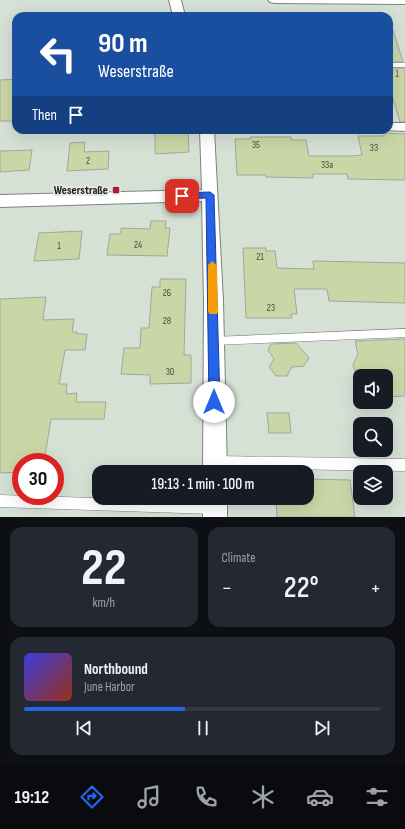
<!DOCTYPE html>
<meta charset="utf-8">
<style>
body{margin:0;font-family:"Sofia Sans Condensed",sans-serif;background:#242831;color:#f1f3f6;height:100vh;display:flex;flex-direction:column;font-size:15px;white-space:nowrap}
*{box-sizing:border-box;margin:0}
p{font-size:13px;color:#9ea1a6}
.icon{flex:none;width:22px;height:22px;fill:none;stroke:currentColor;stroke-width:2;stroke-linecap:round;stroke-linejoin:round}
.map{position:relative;height:517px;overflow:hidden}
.details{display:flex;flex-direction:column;gap:10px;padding:10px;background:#0d0f14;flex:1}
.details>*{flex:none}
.banner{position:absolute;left:12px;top:12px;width:381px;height:122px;border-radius:12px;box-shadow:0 4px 16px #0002;background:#1a4fa0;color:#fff;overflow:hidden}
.buttons{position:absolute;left:353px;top:369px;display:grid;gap:8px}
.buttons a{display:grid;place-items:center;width:40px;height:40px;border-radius:8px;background:#171b24;box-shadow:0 4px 16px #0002;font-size:20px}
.speed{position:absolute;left:12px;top:453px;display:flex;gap:8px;font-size:20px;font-weight:700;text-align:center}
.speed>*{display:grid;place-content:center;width:52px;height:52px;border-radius:50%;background:#171b24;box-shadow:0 4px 16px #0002;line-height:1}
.speed .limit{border:6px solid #d22;background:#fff;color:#111}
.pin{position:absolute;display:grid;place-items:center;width:34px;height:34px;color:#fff;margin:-17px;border-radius:8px;box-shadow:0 2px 6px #0006}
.me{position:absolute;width:44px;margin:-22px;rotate:0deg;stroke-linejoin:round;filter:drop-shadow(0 0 3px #0008)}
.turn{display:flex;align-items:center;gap:14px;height:84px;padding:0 20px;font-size:18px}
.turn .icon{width:52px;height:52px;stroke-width:2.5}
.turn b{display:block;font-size:28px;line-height:34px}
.then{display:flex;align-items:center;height:38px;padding:0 20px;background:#0003;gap:8px;font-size:15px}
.big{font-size:30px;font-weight:600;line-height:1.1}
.details .card{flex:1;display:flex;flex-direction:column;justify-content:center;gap:6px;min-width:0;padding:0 14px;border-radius:12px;background:#242831}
.details .dial{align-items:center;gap:0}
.dial b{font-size:52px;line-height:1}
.song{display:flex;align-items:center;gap:12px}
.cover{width:48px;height:48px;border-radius:6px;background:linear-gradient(135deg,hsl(240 70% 55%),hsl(10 70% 35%))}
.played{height:4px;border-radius:2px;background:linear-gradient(90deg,#2563eb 45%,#363941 45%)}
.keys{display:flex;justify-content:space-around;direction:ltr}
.heat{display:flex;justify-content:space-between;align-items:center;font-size:22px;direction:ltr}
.details .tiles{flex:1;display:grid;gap:10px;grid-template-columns:1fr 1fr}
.card:last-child{grid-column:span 2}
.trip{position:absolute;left:92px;top:465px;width:222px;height:40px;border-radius:12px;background:#171b24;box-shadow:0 4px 16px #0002;font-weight:600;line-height:40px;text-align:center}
.menu{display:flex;height:64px;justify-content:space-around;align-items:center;background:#090b0e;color:#9ea1a6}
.menu .icon{width:28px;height:28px}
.menu .selected{color:#2563eb}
.menu b{font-size:18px;color:#f1f3f6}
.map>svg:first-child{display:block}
.built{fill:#d6e1d6;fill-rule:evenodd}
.building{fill:#c9d7a7;stroke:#a3a59f}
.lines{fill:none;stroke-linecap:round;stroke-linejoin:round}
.service-casing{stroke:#7e827e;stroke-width:1}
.minor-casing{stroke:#7e827e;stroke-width:2}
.service{fill:#fff;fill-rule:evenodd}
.minor{fill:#fff;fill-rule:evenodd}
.route{fill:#2563eb;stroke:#184099}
.slow{fill:#f59e0b}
.poi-dot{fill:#ad1930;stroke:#e3e7e3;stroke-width:1.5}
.labels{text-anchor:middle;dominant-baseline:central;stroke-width:4;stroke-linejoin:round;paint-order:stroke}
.far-number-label{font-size:9px;fill:#44483b}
.number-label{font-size:10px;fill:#44483b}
.poi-label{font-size:12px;font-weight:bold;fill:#171817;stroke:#e3e7e3;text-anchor:end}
</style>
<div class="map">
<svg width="405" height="517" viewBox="0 0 405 517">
<rect width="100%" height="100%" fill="#e3e7e3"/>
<path class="built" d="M0 0H405V517H0ZM16 16H389V130H16ZM360 376H386V402H360ZM360 424H386V450H360ZM21 462H55V496H21ZM99 472H307V498H99ZM360 472H386V498H360Z"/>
<g class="building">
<polygon points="392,27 403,62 389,62 389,28"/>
<polygon points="389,68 405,68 405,122 400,122 389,86"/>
<polygon points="16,79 16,121 0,121 0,80"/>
<polygon points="155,130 188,130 189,152 155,154"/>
<polygon points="384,133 405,134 405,180 348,179 347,174 313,174 313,178 266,177 266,175 237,175 235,139 251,139 250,137 291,137 292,140 306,140 309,156 351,156 362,155 358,136 384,136"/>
<polygon points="85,142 84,152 109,151 108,169 67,171 70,143"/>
<polygon points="32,150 29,170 0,172 0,151"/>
<polygon points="151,221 166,221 165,228 170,228 167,256 107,255 110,234 121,234 121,228 150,229"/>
<polygon points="82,231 79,259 34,261 39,233"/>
<polygon points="243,248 266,248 266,251 275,251 277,268 314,269 313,261 405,263 405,303 329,301 327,289 294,289 297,314 291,314 292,318 246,318"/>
<polygon points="160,279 186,279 184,355 191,355 191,383 150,384 150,375 121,374 124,348 140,348 141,328 149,328 152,287 160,287"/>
<polygon points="46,297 43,320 74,319 72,332 77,332 77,334 87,334 85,350 65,350 59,384 67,384 66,394 77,393 76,402 106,402 104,419 51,419 44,462 21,462 21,472 0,473 0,299"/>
<polygon points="405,339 405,396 386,397 386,376 359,376 355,371 353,365 358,354 355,341"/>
<polygon points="296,343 309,358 304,366 292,367 287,376 276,376 269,367 274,359 268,350 271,344"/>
<polygon points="267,413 289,413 291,433 269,433"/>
<polygon points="307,479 350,480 355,517 277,517 276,498 307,498"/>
</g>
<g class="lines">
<g class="service-casing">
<g id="service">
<rect x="389" y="63" width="16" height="4"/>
<polygon points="405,329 405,337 214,345 210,344 209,341 210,338 214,337"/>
<polygon points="215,456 405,459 405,471 215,468 211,466 209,462 211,458"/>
<polygon points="0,495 214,502 218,504 220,508 218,512 214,514 0,507"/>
</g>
</g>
<g class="minor-casing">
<g id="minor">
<polygon points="169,0 181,0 185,16 173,16"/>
<polygon points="268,0 405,0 405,4 274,3 270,2"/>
<polygon points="389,123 405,123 405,131 384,130 389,130"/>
<polygon points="200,130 214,130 223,301 227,472 203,472 204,301 202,201 0,207 0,195 202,190"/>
<rect x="203" y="498" width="24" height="19"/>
</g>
</g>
<use href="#service" class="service"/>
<use href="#minor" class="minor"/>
</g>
<polygon class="route" points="210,192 214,195 220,402 218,405 214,406 211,405 209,402 206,198 182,199 178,196 182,193"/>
<polygon class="slow" points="212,261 217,265 218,312 217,314 210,314 208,312 208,265"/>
<rect class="poi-dot" x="112" y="186" width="8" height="8" rx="2"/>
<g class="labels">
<g class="far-number-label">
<text x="397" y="74">1</text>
</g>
<g class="number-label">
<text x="256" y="145">35</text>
<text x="374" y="148">33</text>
<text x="88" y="161">2</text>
<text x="327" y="165">33a</text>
<text x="138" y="245">24</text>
<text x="59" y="246">1</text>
<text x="260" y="257">21</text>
<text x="167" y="293">26</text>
<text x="271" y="308">23</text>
<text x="167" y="321">28</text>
<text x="170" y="372">30</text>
</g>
<g class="poi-label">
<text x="108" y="190">Weserstraße</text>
</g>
</g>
</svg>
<div class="buttons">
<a><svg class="icon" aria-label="sound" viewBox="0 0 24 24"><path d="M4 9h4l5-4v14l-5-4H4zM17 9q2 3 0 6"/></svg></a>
<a><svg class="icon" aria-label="search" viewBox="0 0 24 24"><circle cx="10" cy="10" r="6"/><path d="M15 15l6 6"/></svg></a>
<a><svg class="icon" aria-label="layers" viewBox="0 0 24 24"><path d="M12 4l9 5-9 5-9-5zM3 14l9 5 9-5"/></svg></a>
</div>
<div class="speed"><div class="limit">30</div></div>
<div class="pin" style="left:182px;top:196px;background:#d93025"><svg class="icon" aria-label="arrive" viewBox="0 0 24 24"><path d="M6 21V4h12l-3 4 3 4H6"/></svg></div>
<svg class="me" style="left:214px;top:402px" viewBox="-20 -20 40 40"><circle r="19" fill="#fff"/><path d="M0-13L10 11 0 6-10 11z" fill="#2563eb"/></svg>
<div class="trip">19:13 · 1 min · 100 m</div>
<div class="banner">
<div class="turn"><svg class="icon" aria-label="left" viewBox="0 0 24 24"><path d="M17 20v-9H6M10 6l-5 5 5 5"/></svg><div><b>90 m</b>Weserstraße</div></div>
<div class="then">Then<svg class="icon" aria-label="arrive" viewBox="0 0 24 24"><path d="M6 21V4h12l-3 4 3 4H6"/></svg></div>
</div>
</div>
<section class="details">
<div class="tiles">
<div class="card dial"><b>22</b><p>km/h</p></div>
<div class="card"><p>Climate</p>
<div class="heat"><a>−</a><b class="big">22°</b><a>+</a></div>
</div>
<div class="card">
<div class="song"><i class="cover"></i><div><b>Northbound</b><p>June Harbor</p></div></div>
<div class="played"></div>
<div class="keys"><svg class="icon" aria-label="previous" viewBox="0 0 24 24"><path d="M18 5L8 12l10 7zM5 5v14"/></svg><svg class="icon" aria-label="pause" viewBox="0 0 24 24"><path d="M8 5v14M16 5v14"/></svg><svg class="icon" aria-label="next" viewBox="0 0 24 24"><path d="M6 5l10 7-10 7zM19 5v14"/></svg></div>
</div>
</div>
</section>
<nav class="menu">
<b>19:12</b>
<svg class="icon selected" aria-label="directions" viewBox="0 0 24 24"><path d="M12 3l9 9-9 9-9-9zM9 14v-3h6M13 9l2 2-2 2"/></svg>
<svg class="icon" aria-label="music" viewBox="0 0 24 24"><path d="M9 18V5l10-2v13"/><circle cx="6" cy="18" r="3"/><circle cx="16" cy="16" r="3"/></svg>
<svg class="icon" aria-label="phone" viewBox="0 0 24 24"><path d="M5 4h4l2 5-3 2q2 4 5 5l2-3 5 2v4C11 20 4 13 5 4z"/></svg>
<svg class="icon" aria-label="climate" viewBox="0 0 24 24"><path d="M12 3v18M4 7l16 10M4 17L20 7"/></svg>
<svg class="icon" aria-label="car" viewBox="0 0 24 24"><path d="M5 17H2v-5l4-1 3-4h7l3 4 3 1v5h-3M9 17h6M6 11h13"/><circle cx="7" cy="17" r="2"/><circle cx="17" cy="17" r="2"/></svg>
<svg class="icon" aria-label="filters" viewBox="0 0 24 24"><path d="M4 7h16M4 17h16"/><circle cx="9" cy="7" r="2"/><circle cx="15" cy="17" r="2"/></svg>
</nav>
